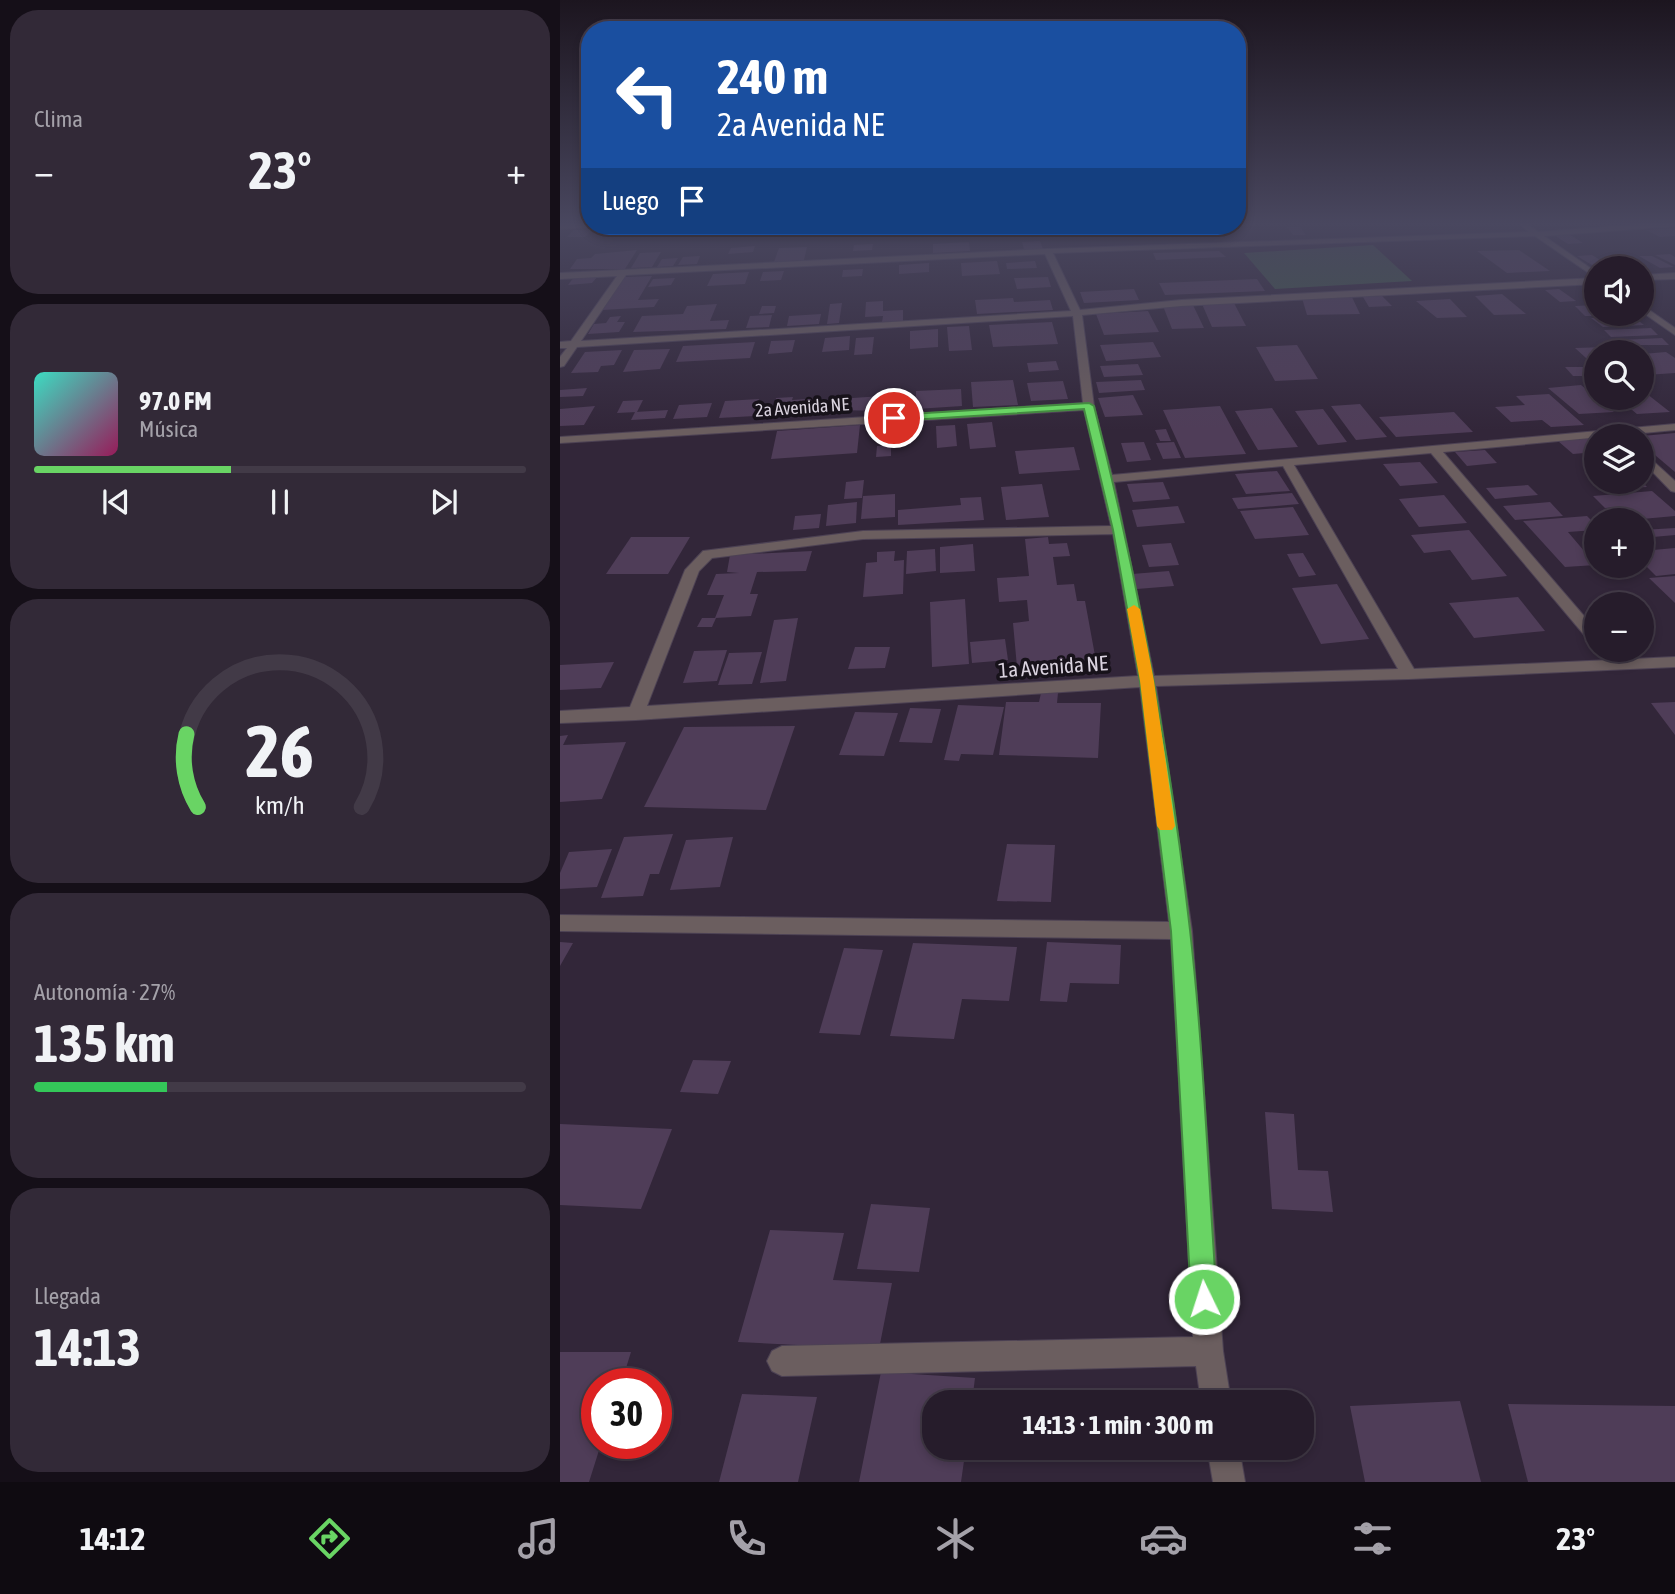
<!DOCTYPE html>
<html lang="es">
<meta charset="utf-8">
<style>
body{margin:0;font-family:"Asap Condensed",sans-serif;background:#322937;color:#f1f3f6;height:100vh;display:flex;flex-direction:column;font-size:26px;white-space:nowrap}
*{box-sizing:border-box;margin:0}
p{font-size:23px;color:#a4a1a9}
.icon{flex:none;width:38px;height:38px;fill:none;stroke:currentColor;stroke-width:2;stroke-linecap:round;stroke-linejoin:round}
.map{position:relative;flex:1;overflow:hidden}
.drawer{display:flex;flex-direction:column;gap:10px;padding:10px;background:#150f18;width:560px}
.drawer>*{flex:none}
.banner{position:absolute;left:21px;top:21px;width:665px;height:214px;border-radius:28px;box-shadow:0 4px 10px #0003,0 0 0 2px #423a47;background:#1a4fa0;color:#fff;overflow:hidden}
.controls{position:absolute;left:1024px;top:256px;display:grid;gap:14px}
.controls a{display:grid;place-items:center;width:70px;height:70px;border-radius:50%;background:#261c2b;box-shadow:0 4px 10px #0003,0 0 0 2px #423a47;font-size:35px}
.speed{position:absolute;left:21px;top:1368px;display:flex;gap:14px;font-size:35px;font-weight:700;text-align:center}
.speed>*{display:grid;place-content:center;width:91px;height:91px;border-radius:50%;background:#261c2b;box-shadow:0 4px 10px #0003,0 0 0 2px #423a47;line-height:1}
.speed .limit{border:10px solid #d22;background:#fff;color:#111}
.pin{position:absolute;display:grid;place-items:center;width:60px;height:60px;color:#fff;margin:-30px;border:4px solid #fff;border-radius:50%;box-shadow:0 2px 7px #0007}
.me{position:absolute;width:77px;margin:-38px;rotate:356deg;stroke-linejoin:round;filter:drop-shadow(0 0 5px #0008)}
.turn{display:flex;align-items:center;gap:24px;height:147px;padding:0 21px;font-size:32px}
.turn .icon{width:91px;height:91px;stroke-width:2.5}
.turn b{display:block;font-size:49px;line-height:60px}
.then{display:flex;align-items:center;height:66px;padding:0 21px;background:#0003;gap:14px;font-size:26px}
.big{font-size:52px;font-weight:700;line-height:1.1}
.drawer .card{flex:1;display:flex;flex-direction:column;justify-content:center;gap:10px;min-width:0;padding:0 24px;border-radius:28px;background:#322937}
.drawer .dial{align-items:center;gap:0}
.dial svg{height:182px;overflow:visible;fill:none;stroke:#423a47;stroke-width:7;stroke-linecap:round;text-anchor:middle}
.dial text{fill:#f1f3f6;stroke:none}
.song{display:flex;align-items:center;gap:21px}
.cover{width:84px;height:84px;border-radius:10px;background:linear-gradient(135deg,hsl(170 70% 55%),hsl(330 70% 35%))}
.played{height:7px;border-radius:4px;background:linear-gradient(90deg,#69d464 40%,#423a47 40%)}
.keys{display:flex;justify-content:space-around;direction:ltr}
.heat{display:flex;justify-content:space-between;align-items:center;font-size:38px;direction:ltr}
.charge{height:10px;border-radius:5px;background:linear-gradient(90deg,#34c759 27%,#423a47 0)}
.trip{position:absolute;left:362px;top:1390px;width:392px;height:70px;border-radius:28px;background:#261c2b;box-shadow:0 4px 10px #0003,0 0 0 2px #423a47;font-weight:700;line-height:70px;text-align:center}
.tab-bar{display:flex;height:112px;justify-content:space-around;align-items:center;background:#0f0b11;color:#a4a1a9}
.tab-bar .icon{width:49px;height:49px}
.tab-bar .on{color:#69d464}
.tab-bar b{font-size:32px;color:#f1f3f6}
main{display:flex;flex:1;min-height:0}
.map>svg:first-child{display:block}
.green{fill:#405a48}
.building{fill:#4f3d58}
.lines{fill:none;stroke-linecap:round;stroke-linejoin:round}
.minor-casing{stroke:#4d4254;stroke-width:2}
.minor{fill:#6b5e5f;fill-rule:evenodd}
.route{fill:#69d464;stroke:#448a41;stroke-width:2}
.slow{fill:#f59e0b}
.labels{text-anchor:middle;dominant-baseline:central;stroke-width:7;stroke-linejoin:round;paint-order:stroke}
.far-street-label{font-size:18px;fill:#dad3df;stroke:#17121a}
.street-label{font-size:21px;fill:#dad3df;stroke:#17121a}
</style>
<main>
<section class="drawer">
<div class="card"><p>Clima</p>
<div class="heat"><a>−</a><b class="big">23°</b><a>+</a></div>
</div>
<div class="card">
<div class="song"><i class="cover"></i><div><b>97.0 FM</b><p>Música</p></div></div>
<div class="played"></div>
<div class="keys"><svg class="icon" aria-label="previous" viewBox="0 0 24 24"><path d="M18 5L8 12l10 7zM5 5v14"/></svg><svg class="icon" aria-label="pause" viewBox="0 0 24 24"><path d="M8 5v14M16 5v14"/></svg><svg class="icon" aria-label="next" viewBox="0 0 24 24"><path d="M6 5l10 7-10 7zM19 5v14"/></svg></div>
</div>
<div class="card dial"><svg viewBox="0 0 100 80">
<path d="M14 69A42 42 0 1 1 86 69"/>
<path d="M14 69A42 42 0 0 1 9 37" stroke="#69d464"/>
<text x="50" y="56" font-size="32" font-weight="700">26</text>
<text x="50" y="72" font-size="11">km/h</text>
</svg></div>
<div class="card"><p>Autonomía · 27%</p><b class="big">135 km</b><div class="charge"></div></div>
<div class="card"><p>Llegada</p><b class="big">14:13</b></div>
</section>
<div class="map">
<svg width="1115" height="1482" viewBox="0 0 1115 1482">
<rect width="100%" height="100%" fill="#322639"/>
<polygon class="green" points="813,245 852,281 715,289 684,253"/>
<g class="building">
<polygon points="727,227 740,227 746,235 733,235"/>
<polygon points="1115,228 1115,236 1100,237 1086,230"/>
<polygon points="14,230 32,230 25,237 7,237"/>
<polygon points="1009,234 1023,243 1008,244 994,235"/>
<polygon points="480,241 483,249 464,249 462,242"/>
<polygon points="409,242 410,251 373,253 373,244"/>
<polygon points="313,244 312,250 293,251 294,245"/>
<polygon points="195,246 193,252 168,254 171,248"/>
<polygon points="247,247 244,260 214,262 219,248"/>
<polygon points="77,250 65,269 10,269 17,259 31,258 35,254"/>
<polygon points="959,250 990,271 947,273 917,251"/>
<polygon points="659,251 666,257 596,260 593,253"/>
<polygon points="101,252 92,267 71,268 80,253"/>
<polygon points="1110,254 1115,257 1115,265 1095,255"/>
<polygon points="1032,255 1053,268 1037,268 1017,256"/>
<polygon points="140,256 137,264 118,265 123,257"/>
<polygon points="1079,256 1092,256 1114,267 1100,268"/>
<polygon points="118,258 113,266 97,267 102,259"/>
<polygon points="1068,259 1083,268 1066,268 1052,260"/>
<polygon points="437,261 440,274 402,276 401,263"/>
<polygon points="475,261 477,268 447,269 446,263"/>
<polygon points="369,263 369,272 339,274 339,265"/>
<polygon points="303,269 302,276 282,277 283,270"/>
<polygon points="224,271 221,280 200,281 203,272"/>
<polygon points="189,272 185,284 147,286 153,274"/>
<polygon points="38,276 32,283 8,285 14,277"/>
<polygon points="92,276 78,300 99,299 94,307 42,310 65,277"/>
<polygon points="488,277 491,287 457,289 454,278"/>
<polygon points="115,278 111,285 88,287 93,279"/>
<polygon points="697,279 705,291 605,295 599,283"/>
<polygon points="574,289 579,300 524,303 520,292"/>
<polygon points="999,289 1016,301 1000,302 985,290"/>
<polygon points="942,294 966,314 934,315 915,296"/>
<polygon points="791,295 800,314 747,315 742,298"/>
<polygon points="822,296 832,306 809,307 803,297"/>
<polygon points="453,298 454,302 490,300 493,310 417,314 415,300"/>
<polygon points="890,299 907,317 877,318 856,301"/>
<polygon points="323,301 323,311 343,310 343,321 322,322 323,316 305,317 306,302"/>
<polygon points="282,303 279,323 267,324 270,304"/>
<polygon points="674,303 686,326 652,327 642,304"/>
<polygon points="157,304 150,321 169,320 166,329 73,332 82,316 123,314 127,306"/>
<polygon points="633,305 644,328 612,329 603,306"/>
<polygon points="1036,305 1036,316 1025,316 1015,306"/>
<polygon points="202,306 216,306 214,313 199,314"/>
<polygon points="588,311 599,332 544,335 536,314"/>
<polygon points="261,314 259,324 227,326 229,316"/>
<polygon points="212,315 209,327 186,328 190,316"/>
<polygon points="61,316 57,322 65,322 59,332 28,334 34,324 46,323 50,317"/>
<polygon points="1074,317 1084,325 1043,327 1031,318"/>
<polygon points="492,322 498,344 433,347 429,325"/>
<polygon points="409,326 412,350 389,351 387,327"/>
<polygon points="1091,328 1098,335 1051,337 1044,330"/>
<polygon points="378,329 378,347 350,349 350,331"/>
<polygon points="290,336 289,350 262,352 265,338"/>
<polygon points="314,337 312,354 294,355 296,338"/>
<polygon points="1102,338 1109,345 1071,345 1061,340"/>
<polygon points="235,340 232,352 208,354 211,341"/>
<polygon points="195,342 190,358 116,362 123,346"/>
<polygon points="593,342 601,357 546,361 540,345"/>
<polygon points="737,345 758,379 715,381 696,347"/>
<polygon points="1046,347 1052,352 1036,352 1036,367 1015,348"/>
<polygon points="110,349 100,369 63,372 74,350"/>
<polygon points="62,350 54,365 41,366 38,372 11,373 25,352"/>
<polygon points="1106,352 1115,358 1115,373 1086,375 1082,371 1082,354"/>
<polygon points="496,361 499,370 469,372 467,363"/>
<polygon points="578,364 583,375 544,377 540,366"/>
<polygon points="1005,367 1035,367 1036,376 1013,376"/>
<polygon points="453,380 458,405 413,407 411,382"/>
<polygon points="581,380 585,390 539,393 536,382"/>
<polygon points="503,381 508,399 471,401 467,383"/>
<polygon points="1021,385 1054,412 1019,414 988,388"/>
<polygon points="27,388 23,396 0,397 0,390"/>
<polygon points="401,389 402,406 356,409 356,391"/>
<polygon points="1082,390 1110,412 1077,414 1056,397 1082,397"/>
<polygon points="989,394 1024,425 991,427 982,420 951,422 935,407 965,405 956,396"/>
<polygon points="347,395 347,406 325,407 325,396"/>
<polygon points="573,395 583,415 545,417 538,398"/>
<polygon points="322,396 322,411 276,410 278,399"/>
<polygon points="233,397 232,400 260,398 257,410 212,415 216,398"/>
<polygon points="199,399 195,416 159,418 165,401"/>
<polygon points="83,400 77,412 57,413 63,401"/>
<polygon points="152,403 147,417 113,419 119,405"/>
<polygon points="800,404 827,437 796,440 771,406"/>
<polygon points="35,406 24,425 0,426 0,409"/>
<polygon points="660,406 686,454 625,458 603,410"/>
<polygon points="712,408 738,447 698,450 675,411"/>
<polygon points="763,409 787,442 758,445 735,411"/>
<polygon points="108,410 105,418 71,420 75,412"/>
<polygon points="894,412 913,432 836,437 819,417"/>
<polygon points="432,422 436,447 410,449 407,424"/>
<polygon points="300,425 297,453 211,459 217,431"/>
<polygon points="395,425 397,446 377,448 376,426"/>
<polygon points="350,428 351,444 331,445 331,456 316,457 317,446 327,446 328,429"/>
<polygon points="606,429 611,441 600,441 595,430"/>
<polygon points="1115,433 1115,472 1082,444 1082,436"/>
<polygon points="1036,438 1036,452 1013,454 998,441"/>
<polygon points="584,442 591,460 567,462 561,443"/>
<polygon points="614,442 621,458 603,459 596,443"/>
<polygon points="514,447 520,470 459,474 455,451"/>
<polygon points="925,450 937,463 907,466 895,452"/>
<polygon points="860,462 878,483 840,486 823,464"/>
<polygon points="717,471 730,491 686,494 675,474"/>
<polygon points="304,480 302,498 284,499 286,482"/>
<polygon points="1044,481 1081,481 1087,487 1053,489"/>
<polygon points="603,482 610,499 573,502 567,484"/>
<polygon points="482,484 489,517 446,520 441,487"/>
<polygon points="968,485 978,495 935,499 926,488"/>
<polygon points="1092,491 1115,511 1115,516 1071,520 1057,507 1045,508 1033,496"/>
<polygon points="732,493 739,504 678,509 672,498"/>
<polygon points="335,494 335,517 301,519 303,496"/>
<polygon points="884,495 907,523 859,527 839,499"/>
<polygon points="421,497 424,520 338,525 338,510 401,505 400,498"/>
<polygon points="297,502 296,523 266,526 268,505"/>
<polygon points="990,502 1003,516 955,520 943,506"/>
<polygon points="618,506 625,523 577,527 572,510"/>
<polygon points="733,507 749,535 695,539 680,511"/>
<polygon points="261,514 259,528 233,530 235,516"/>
<polygon points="1027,516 1036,525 1036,530 1008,532 1036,565 1005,567 963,521"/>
<polygon points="1115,528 1115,535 1082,538 1082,530"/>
<polygon points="909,530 947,576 912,580 890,550 864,553 851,535"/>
<polygon points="71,537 130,537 108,574 46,574"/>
<polygon points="488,537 489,544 507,543 510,556 493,557 497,585 514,584 517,601 525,601 536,661 457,667 453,623 469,621 467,600 439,602 437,578 469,576 465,539"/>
<polygon points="611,543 619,565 589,567 582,545"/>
<polygon points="413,544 415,571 380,573 380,547"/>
<polygon points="1115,548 1115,574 1096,576 1082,562 1082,551"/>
<polygon points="375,549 376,571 346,574 347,551"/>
<polygon points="252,551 246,571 197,572 190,594 198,594 191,616 155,618 164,595 147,595 156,574 179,573 167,572 170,555"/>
<polygon points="335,551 334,561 344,560 343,594 303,597 306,563 317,562 317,552"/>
<polygon points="743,553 756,575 739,577 727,554"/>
<polygon points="609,571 614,586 577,589 572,574"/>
<polygon points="1115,576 1115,603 1089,578"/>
<polygon points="777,584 809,639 761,644 732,588"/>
<polygon points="958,597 985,631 914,638 889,603"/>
<polygon points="405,599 409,664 372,667 370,602"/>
<polygon points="142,618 156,618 152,627 137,627"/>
<polygon points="238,618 226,681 200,683 214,620"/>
<polygon points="445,639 448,660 412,663 410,642"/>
<polygon points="295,647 330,647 325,668 288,669"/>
<polygon points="167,650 157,681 123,683 134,651"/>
<polygon points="202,652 192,684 158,685 169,653"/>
<polygon points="54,662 41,688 0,690 0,665"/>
<polygon points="481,693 498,693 497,703 541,703 538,758 439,755 446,702 479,702"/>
<polygon points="1115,702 1115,735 1091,703"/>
<polygon points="398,705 444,707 433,755 401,754 399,761 384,760"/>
<polygon points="350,708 381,709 372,743 339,742"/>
<polygon points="295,712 338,713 324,756 279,755"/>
<polygon points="235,726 206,810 84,807 124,727"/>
<polygon points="8,735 3,745 66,742 42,799 0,802 0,736"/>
<polygon points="113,834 99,874 90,874 83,896 41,898 64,837"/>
<polygon points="173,837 160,887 110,890 126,840"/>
<polygon points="447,844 495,845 491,902 437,901"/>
<polygon points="52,849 37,887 0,889 0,873 9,852"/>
<polygon points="0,942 13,943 0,966"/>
<polygon points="487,942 561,945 559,984 510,983 507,1002 480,1001"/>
<polygon points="353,943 457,947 449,1001 402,999 394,1039 330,1036"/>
<polygon points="284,948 323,950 300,1035 259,1033"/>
<polygon points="133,1060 171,1061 158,1094 120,1092"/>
<polygon points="705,1112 734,1114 738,1170 768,1171 773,1212 712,1209"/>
<polygon points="0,1124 112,1129 81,1209 0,1205"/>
<polygon points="311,1204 370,1208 359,1272 297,1269"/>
<polygon points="210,1230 284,1233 273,1280 332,1283 319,1349 178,1342"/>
<polygon points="0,1352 71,1352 61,1384 37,1384 37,1444 41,1444 29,1482 0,1482"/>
<polygon points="321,1372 415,1378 412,1402 374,1402 374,1447 406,1447 401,1482 299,1482"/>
<polygon points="182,1394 257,1397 238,1482 159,1482"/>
<polygon points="900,1401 921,1482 805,1482 790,1406"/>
<polygon points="948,1404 1115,1406 1115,1482 968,1482"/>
</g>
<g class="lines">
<g class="minor-casing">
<g id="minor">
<path d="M957 222H965L978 232 1108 222H1115V226L984 236 1036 272V284L621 306 522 315 534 406 552 475 1115 424V430L883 452 1036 630V645L1031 643 871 453 734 465 854 669 1115 657V667L849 679 596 686 632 931 663 1351 671 1402H641L636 1366 222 1376 212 1371 207 1361 212 1351 222 1346 633 1337 611 939 0 931V915L609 922 580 687 76 720 0 723V711L70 707 125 570 143 551 303 531 551 526 524 410 0 443V437L523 403 513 316 17 347 4 366 0 367V357L7 348H0V342L11 341 57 276 0 279V273L488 249 969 232ZM975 236 1036 278 621 300 520 310 493 253ZM485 254 511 311 21 341 66 275ZM723 466 838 669 594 676 554 482ZM553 534 578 676 87 706 139 571 152 558 303 539Z"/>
<polygon points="30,223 33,227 0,229 0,225"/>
<polygon points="440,226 492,226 369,233 365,231"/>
<polygon points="1115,273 1115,279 1082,280 1082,275"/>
<polygon points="1082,305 1115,328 1115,335 1082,312"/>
<polygon points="1082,451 1115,481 1115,492 1111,491 1082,461"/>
<polygon points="647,1447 679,1447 685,1482 653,1482"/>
</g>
</g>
<use href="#minor" class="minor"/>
</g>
<linearGradient id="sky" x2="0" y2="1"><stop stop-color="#1c151f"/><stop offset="0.52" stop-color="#49475f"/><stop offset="1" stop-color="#49475f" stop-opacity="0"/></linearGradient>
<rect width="1115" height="430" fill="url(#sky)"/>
<path class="route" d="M529 403 534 406C578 578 610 753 630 930 644 1051 648 1177 657 1299L653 1308 644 1312 635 1308 631 1299 611 931 580 681 553 530 524 409 334 421 329 418 334 415Z"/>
<polygon class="slow" points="574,605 580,609 594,681 615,826 612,830 600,830 597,826 580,681 567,609"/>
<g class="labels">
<g class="far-street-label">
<text transform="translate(242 407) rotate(-4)">2a Avenida NE</text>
</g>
<g class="street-label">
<text transform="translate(493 666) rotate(-4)">1a Avenida NE</text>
</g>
</g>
</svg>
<div class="controls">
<a><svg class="icon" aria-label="sound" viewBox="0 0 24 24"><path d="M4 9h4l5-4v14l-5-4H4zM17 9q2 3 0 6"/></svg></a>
<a><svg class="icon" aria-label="search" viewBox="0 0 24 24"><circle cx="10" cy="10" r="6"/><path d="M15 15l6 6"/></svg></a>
<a><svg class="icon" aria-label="layers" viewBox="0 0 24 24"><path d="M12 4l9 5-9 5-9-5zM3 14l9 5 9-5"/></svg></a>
<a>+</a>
<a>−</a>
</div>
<div class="speed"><div class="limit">30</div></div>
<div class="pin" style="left:334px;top:418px;background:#d93025"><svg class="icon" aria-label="arrive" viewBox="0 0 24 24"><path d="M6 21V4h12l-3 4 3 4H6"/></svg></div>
<svg class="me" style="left:644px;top:1299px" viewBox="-20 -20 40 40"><circle r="17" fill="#69d464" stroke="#fff" stroke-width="3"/><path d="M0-11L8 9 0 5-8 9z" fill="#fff"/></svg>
<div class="trip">14:13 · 1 min · 300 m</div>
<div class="banner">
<div class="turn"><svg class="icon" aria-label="left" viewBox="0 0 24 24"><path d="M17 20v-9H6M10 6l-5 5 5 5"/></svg><div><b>240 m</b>2a Avenida NE</div></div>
<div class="then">Luego<svg class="icon" aria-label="arrive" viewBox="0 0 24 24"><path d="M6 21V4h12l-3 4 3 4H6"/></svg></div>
</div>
</div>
</main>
<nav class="tab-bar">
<b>14:12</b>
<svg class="icon on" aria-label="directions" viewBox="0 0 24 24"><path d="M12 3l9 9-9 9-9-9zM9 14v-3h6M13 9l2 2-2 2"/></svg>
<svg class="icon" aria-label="music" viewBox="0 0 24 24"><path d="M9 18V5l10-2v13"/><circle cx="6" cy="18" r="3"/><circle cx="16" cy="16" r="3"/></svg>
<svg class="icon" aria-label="phone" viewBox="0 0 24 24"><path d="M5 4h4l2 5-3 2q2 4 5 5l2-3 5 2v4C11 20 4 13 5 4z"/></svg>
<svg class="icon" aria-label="climate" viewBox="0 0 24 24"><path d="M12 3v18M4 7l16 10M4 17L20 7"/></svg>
<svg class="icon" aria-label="car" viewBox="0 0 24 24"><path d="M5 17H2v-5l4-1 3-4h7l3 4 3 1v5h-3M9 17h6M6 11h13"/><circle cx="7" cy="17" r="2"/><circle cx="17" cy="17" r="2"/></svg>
<svg class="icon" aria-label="filters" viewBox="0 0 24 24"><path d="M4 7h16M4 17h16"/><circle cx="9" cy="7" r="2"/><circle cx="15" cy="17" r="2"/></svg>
<b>23°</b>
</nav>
